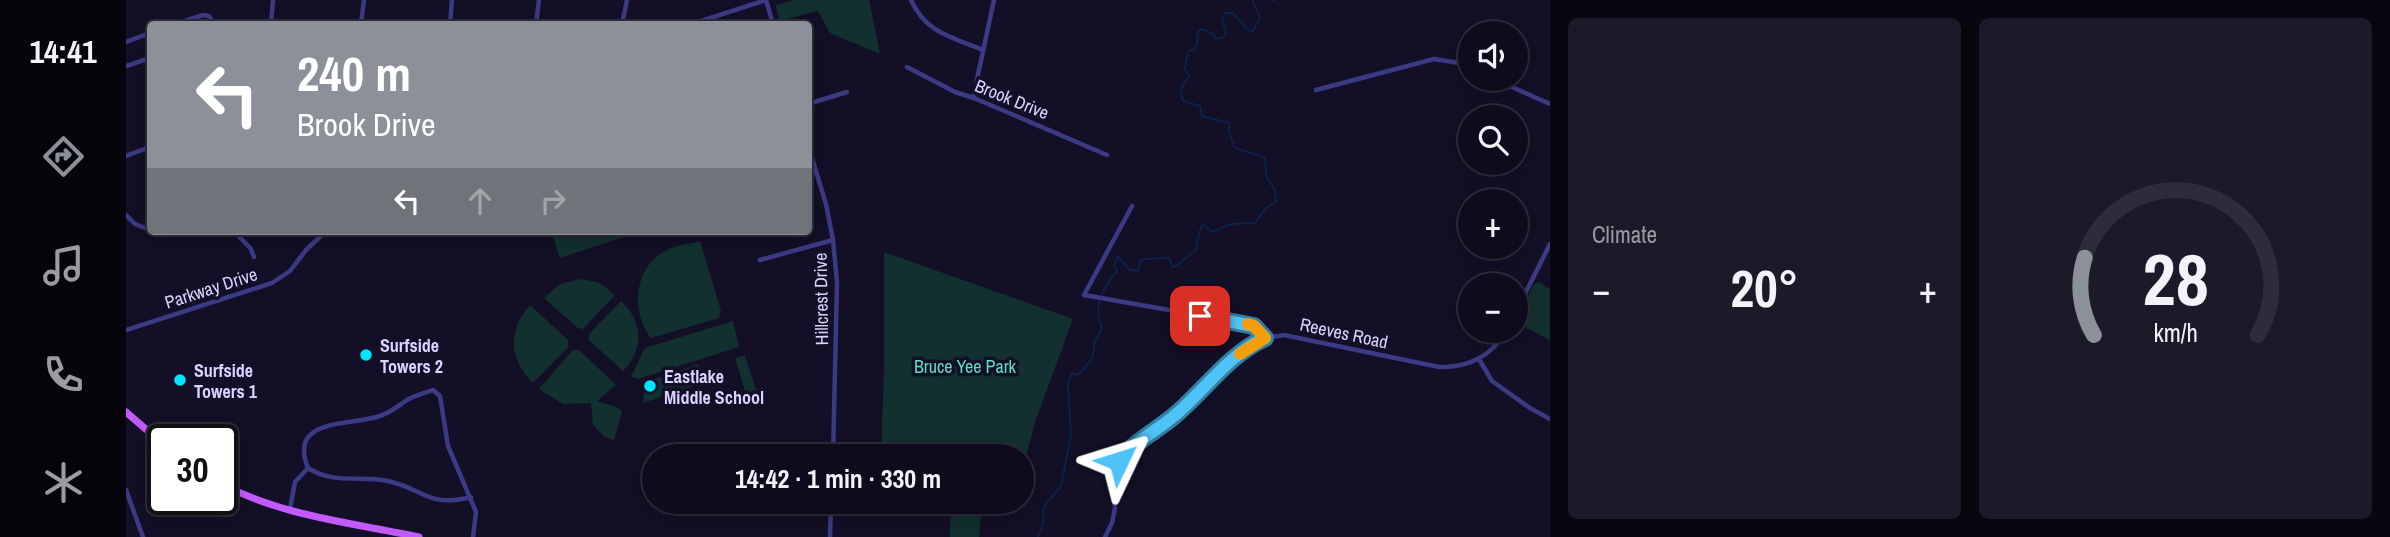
<!DOCTYPE html>
<meta charset="utf-8">
<style>
body{margin:0;font-family:"Archivo Narrow",sans-serif;background:#1c1929;color:#f1f3f6;height:100vh;display:flex;flex-direction:column;font-size:26px;white-space:nowrap}
*{box-sizing:border-box;margin:0}
p{font-size:23px;color:#9b9ba3}
.icon{flex:none;width:38px;height:38px;fill:none;stroke:currentColor;stroke-width:2;stroke-linecap:round;stroke-linejoin:round}
.map{position:relative;flex:1;overflow:hidden}
.sheet{display:flex;flex-direction:column;gap:18px;padding:18px;background:#08060f;width:840px}
.sheet>*{flex:none}
.hud{position:absolute;left:21px;top:21px;width:665px;height:214px;border-radius:7px;box-shadow:0 4px 18px #0003,0 0 0 2px #2e2b3b;background:#8c9099;color:#fff;overflow:hidden}
.controls{position:absolute;left:1332px;top:21px;display:grid;gap:14px}
.controls a{display:grid;place-items:center;width:70px;height:70px;border-radius:50%;background:#0e0b1c;box-shadow:0 4px 18px #0003,0 0 0 2px #2e2b3b;font-size:35px}
.speed{position:absolute;left:21px;top:424px;display:flex;gap:14px;font-size:35px;font-weight:700;text-align:center}
.speed>*{display:grid;place-content:center;width:91px;height:91px;border-radius:50%;background:#0e0b1c;box-shadow:0 4px 18px #0003,0 0 0 2px #2e2b3b;line-height:1}
.speed .limit{border:4px solid #111;border-radius:10px;background:#fff;color:#111}
.pin{position:absolute;display:grid;place-items:center;width:60px;height:60px;color:#fff;margin:-30px;border-radius:14px;box-shadow:0 4px 10px #0006}
.me{position:absolute;width:77px;margin:-38px;rotate:49deg;stroke-linejoin:round;filter:drop-shadow(0 0 5px #0008)}
.turn{display:flex;align-items:center;gap:24px;height:147px;padding:0 35px;font-size:32px}
.turn .icon{width:91px;height:91px;stroke-width:2.5}
.turn b{display:block;font-size:49px;line-height:60px}
.lanes{display:flex;align-items:center;height:66px;padding:0 35px;background:#0003;justify-content:center;gap:35px;direction:ltr}
.lanes .off{opacity:.35}
.big{font-size:52px;font-weight:800;line-height:1.1}
.sheet .tile{flex:1;display:flex;flex-direction:column;justify-content:center;gap:10px;min-width:0;padding:0 24px;border-radius:10px;background:#1c1929}
.sheet .dial{align-items:center;gap:0}
.dial svg{height:182px;overflow:visible;fill:none;stroke:#2e2b3b;stroke-width:7;stroke-linecap:round;text-anchor:middle}
.dial text{fill:#f1f3f6;stroke:none}
.heat{display:flex;justify-content:space-between;align-items:center;font-size:38px;direction:ltr}
.sheet .tiles{flex:1;display:grid;gap:18px;grid-template-columns:repeat(2,1fr)}
.trip{position:absolute;left:516px;top:444px;width:392px;height:70px;border-radius:35px;background:#0e0b1c;box-shadow:0 4px 18px #0003,0 0 0 2px #2e2b3b;font-weight:800;line-height:70px;text-align:center}
main{display:flex;flex:1;min-height:0}
.menu{display:flex;flex-direction:column;width:126px;justify-content:space-around;align-items:center;background:#06040b;color:#9b9ba3}
.menu .icon{width:49px;height:49px}
.menu .current{color:#8c9099}
.menu b{font-size:32px;color:#f1f3f6}
.map>svg:first-child{display:block}
.green{fill:#12302f}
.lines{fill:none;stroke-linecap:round;stroke-linejoin:round}
.stream{stroke:#0c2248;stroke-width:2}
.minor{stroke:#3d3a85;stroke-width:4.5}
.primary{stroke:#c25bff;stroke-width:7}
.route-casing{stroke:#337fa1;stroke-width:18}
.route{stroke:#4fc3f7;stroke-width:12}
.slow{stroke:#f59e0b;stroke-width:12}
.poi-dot{fill:#00e5ff;stroke:#130f26;stroke-width:2.5}
.labels{text-anchor:middle;dominant-baseline:central;stroke-width:7;stroke-linejoin:round;paint-order:stroke}
.street-label{font-size:18px;fill:#d9d4ff;stroke:#130f26}
.poi-label{font-size:18px;font-weight:bold;fill:#d9d4ff;stroke:#130f26;text-anchor:start}
.park-label{font-size:18px;fill:#5fe0c0;stroke:#130f26}
</style>
<main>
<nav class="menu">
<b>14:41</b>
<svg class="icon current" aria-label="directions" viewBox="0 0 24 24"><path d="M12 3l9 9-9 9-9-9zM9 14v-3h6M13 9l2 2-2 2"/></svg>
<svg class="icon" aria-label="music" viewBox="0 0 24 24"><path d="M9 18V5l10-2v13"/><circle cx="6" cy="18" r="3"/><circle cx="16" cy="16" r="3"/></svg>
<svg class="icon" aria-label="phone" viewBox="0 0 24 24"><path d="M5 4h4l2 5-3 2q2 4 5 5l2-3 5 2v4C11 20 4 13 5 4z"/></svg>
<svg class="icon" aria-label="climate" viewBox="0 0 24 24"><path d="M12 3v18M4 7l16 10M4 17L20 7"/></svg>
</nav>
<div class="map">
<svg width="1424" height="537" viewBox="0 0 1424 537">
<rect width="100%" height="100%" fill="#130f26"/>
<g class="green">
<polygon points="669,0 743,0 754,54 704,33 692,11 653,21 650,5"/>
<polygon points="425,231 516,231 434,258"/>
<path d="M574 241 595 311 593 318 525 338C504 312 508 265 541 250 551 245 563 244 574 241Z"/>
<polygon points="758,252 947,319 909,422 901,453 862,444 861,457 755,457 758,369"/>
<polygon points="455,279 474,283 489,295 457,329 452,328 418,298 434,284"/>
<polygon points="1412,282 1424,289 1424,340 1391,323 1407,285"/>
<path d="M495 301C517 322 519 348 497 371L463 340V334Z"/>
<path d="M404 305 442 340V347L407 383C382 359 382 330 404 305Z"/>
<polygon points="607,321 613,347 512,379 505,377 519,348"/>
<polygon points="447,350 453,350 490,385 471,401 493,408 496,412 488,440 479,437 467,425 465,403 437,404 413,389"/>
<polygon points="617,356 619,356 633,399 623,404 609,358"/>
<polygon points="572,364 579,383 517,403 518,393 523,381"/>
<polygon points="825,502 856,502 853,537 824,537"/>
</g>
<g class="lines">
<g class="stream">
<polyline points="1146,0 1149,0"/>
<path d="M912 537 917 524 918 507 935 486 945 435 942 384 946 373 952 375 966 359 969 341 976 328C966 306 977 288 991 271L988 266 992 256 1004 270 1012 271 1014 260 1018 259 1043 258 1047 267 1050 266 1070 250 1073 233 1077 224 1086 232 1105 224 1129 223 1139 209 1150 202 1149 190 1140 176 1139 158C1129 152 1118 153 1108 147L1103 131V123L1076 116 1074 106 1057 101C1053 91 1056 84 1063 76L1059 68 1062 51 1069 49 1072 40 1071 33 1076 29 1087 34 1090 39 1098 37 1100 32 1096 20 1099 13H1107L1122 30 1127 31 1134 17 1126 0"/>
</g>
<g class="minor">
<path d="M785 0C800 33 825 37 857 50"/>
<polyline points="49,24 77,15 83,16 88,24"/>
<polyline points="145,24 147,0"/>
<polyline points="235,24 238,0"/>
<polyline points="324,24 326,0"/>
<polyline points="410,24 413,0"/>
<polyline points="496,24 501,0"/>
<polyline points="566,24 640,0 647,24"/>
<polyline points="0,42 24,33"/>
<polyline points="0,66 24,58"/>
<polyline points="781,67 829,92 848,98 981,155"/>
<polyline points="1368,79 1424,104"/>
<polyline points="1190,90 1308,59 1333,63 1344,68"/>
<polyline points="847,98 868,0"/>
<polyline points="682,104 721,92"/>
<polyline points="682,145 700,204 707,240 711,282 707,457"/>
<polyline points="0,156 24,147"/>
<polyline points="1006,206 958,295 1128,325 1139,338"/>
<polyline points="0,215 9,224 24,230"/>
<polyline points="40,231 41,231"/>
<polyline points="108,231 125,249 128,257"/>
<polyline points="634,260 707,240"/>
<polyline points="1390,312 1424,244"/>
<polyline points="0,330 146,283 164,271 180,250 200,231"/>
<polyline points="1353,359 1366,381 1404,408 1424,419"/>
<path d="M182 468C209 485 234 475 262 481 298 489 302 508 345 497"/>
<polyline points="0,490 17,537"/>
<polyline points="705,505 784,507"/>
<path d="M164 509 169 482 182 468C161 417 225 426 254 416 265 412 272 406 281 400 289 395 299 393 307 390L314 396 322 446 350 512 347 537"/>
<polyline points="704,537 705,503"/>
<path d="M979 537 986 523 989 508 987 479 993 461 1003 448 1049 415 1128 343 1139 338 1158 335 1313 367C1342 368 1366 356 1380 331"/>
</g>
<g class="primary">
<polyline points="0,412 37,444"/>
<path d="M96 484C156 516 227 523 293 537"/>
</g>
</g>
<g class="lines">
<g class="route-casing">
<path id="route" d="M993 461C1008 442 1030 431 1048 416 1078 391 1103 354 1139 338L1128 326 1074 316"/>
</g>
<use href="#route" class="route"/>
<polyline class="slow" points="1114,354 1139,338 1128,326 1122,324"/>
</g>
<g class="poi-dot">
<circle cx="240" cy="355" r="7"/>
<circle cx="54" cy="380" r="7"/>
<circle cx="524" cy="386" r="7"/>
</g>
<g class="labels">
<g class="street-label">
<text transform="translate(886 99) rotate(22)">Brook Drive</text>
<text transform="translate(85 288) rotate(-18)">Parkway Drive</text>
<text transform="translate(695 299) rotate(-91)">Hillcrest Drive</text>
<text transform="translate(1218 333) rotate(12)">Reeves Road</text>
</g>
<g class="poi-label">
<text x="254" y="345">Surfside<tspan x="254" dy="21">Towers 2</tspan></text>
<text x="68" y="370">Surfside<tspan x="68" dy="21">Towers 1</tspan></text>
<text x="538" y="376">Eastlake<tspan x="538" dy="21">Middle School</tspan></text>
</g>
<g class="park-label">
<text x="839" y="366">Bruce Yee Park</text>
</g>
</g>
</svg>
<div class="controls">
<a><svg class="icon" aria-label="sound" viewBox="0 0 24 24"><path d="M4 9h4l5-4v14l-5-4H4zM17 9q2 3 0 6"/></svg></a>
<a><svg class="icon" aria-label="search" viewBox="0 0 24 24"><circle cx="10" cy="10" r="6"/><path d="M15 15l6 6"/></svg></a>
<a>+</a>
<a>−</a>
</div>
<div class="speed"><div class="limit">30</div></div>
<div class="pin" style="left:1074px;top:316px;background:#d93025"><svg class="icon" aria-label="arrive" viewBox="0 0 24 24"><path d="M6 21V4h12l-3 4 3 4H6"/></svg></div>
<svg class="me" style="left:993px;top:461px" viewBox="-20 -20 40 40"><path d="M0-17L14 15 0 8-14 15z" fill="#4fc3f7" stroke="#fff" stroke-width="4"/></svg>
<div class="trip">14:42 · 1 min · 330 m</div>
<div class="hud">
<div class="turn"><svg class="icon" aria-label="left" viewBox="0 0 24 24"><path d="M17 20v-9H6M10 6l-5 5 5 5"/></svg><div><b>240 m</b>Brook Drive</div></div>
<div class="lanes"><svg class="icon" aria-label="left" viewBox="0 0 24 24"><path d="M17 20v-9H6M10 6l-5 5 5 5"/></svg><svg class="icon off" aria-label="ahead" viewBox="0 0 24 24"><path d="M12 20V5M6 11l6-6 6 6"/></svg><svg class="icon off" aria-label="right" viewBox="0 0 24 24"><path d="M7 20v-9h11M14 6l5 5-5 5"/></svg></div>
</div>
</div>
<section class="sheet">
<div class="tiles">
<div class="tile"><p>Climate</p>
<div class="heat"><a>−</a><b class="big">20°</b><a>+</a></div>
</div>
<div class="tile dial"><svg viewBox="0 0 100 80">
<path d="M14 69A42 42 0 1 1 86 69"/>
<path d="M14 69A42 42 0 0 1 10 35" stroke="#8c9099"/>
<text x="50" y="56" font-size="32" font-weight="700">28</text>
<text x="50" y="72" font-size="11">km/h</text>
</svg></div>
</div>
</section>
</main>
